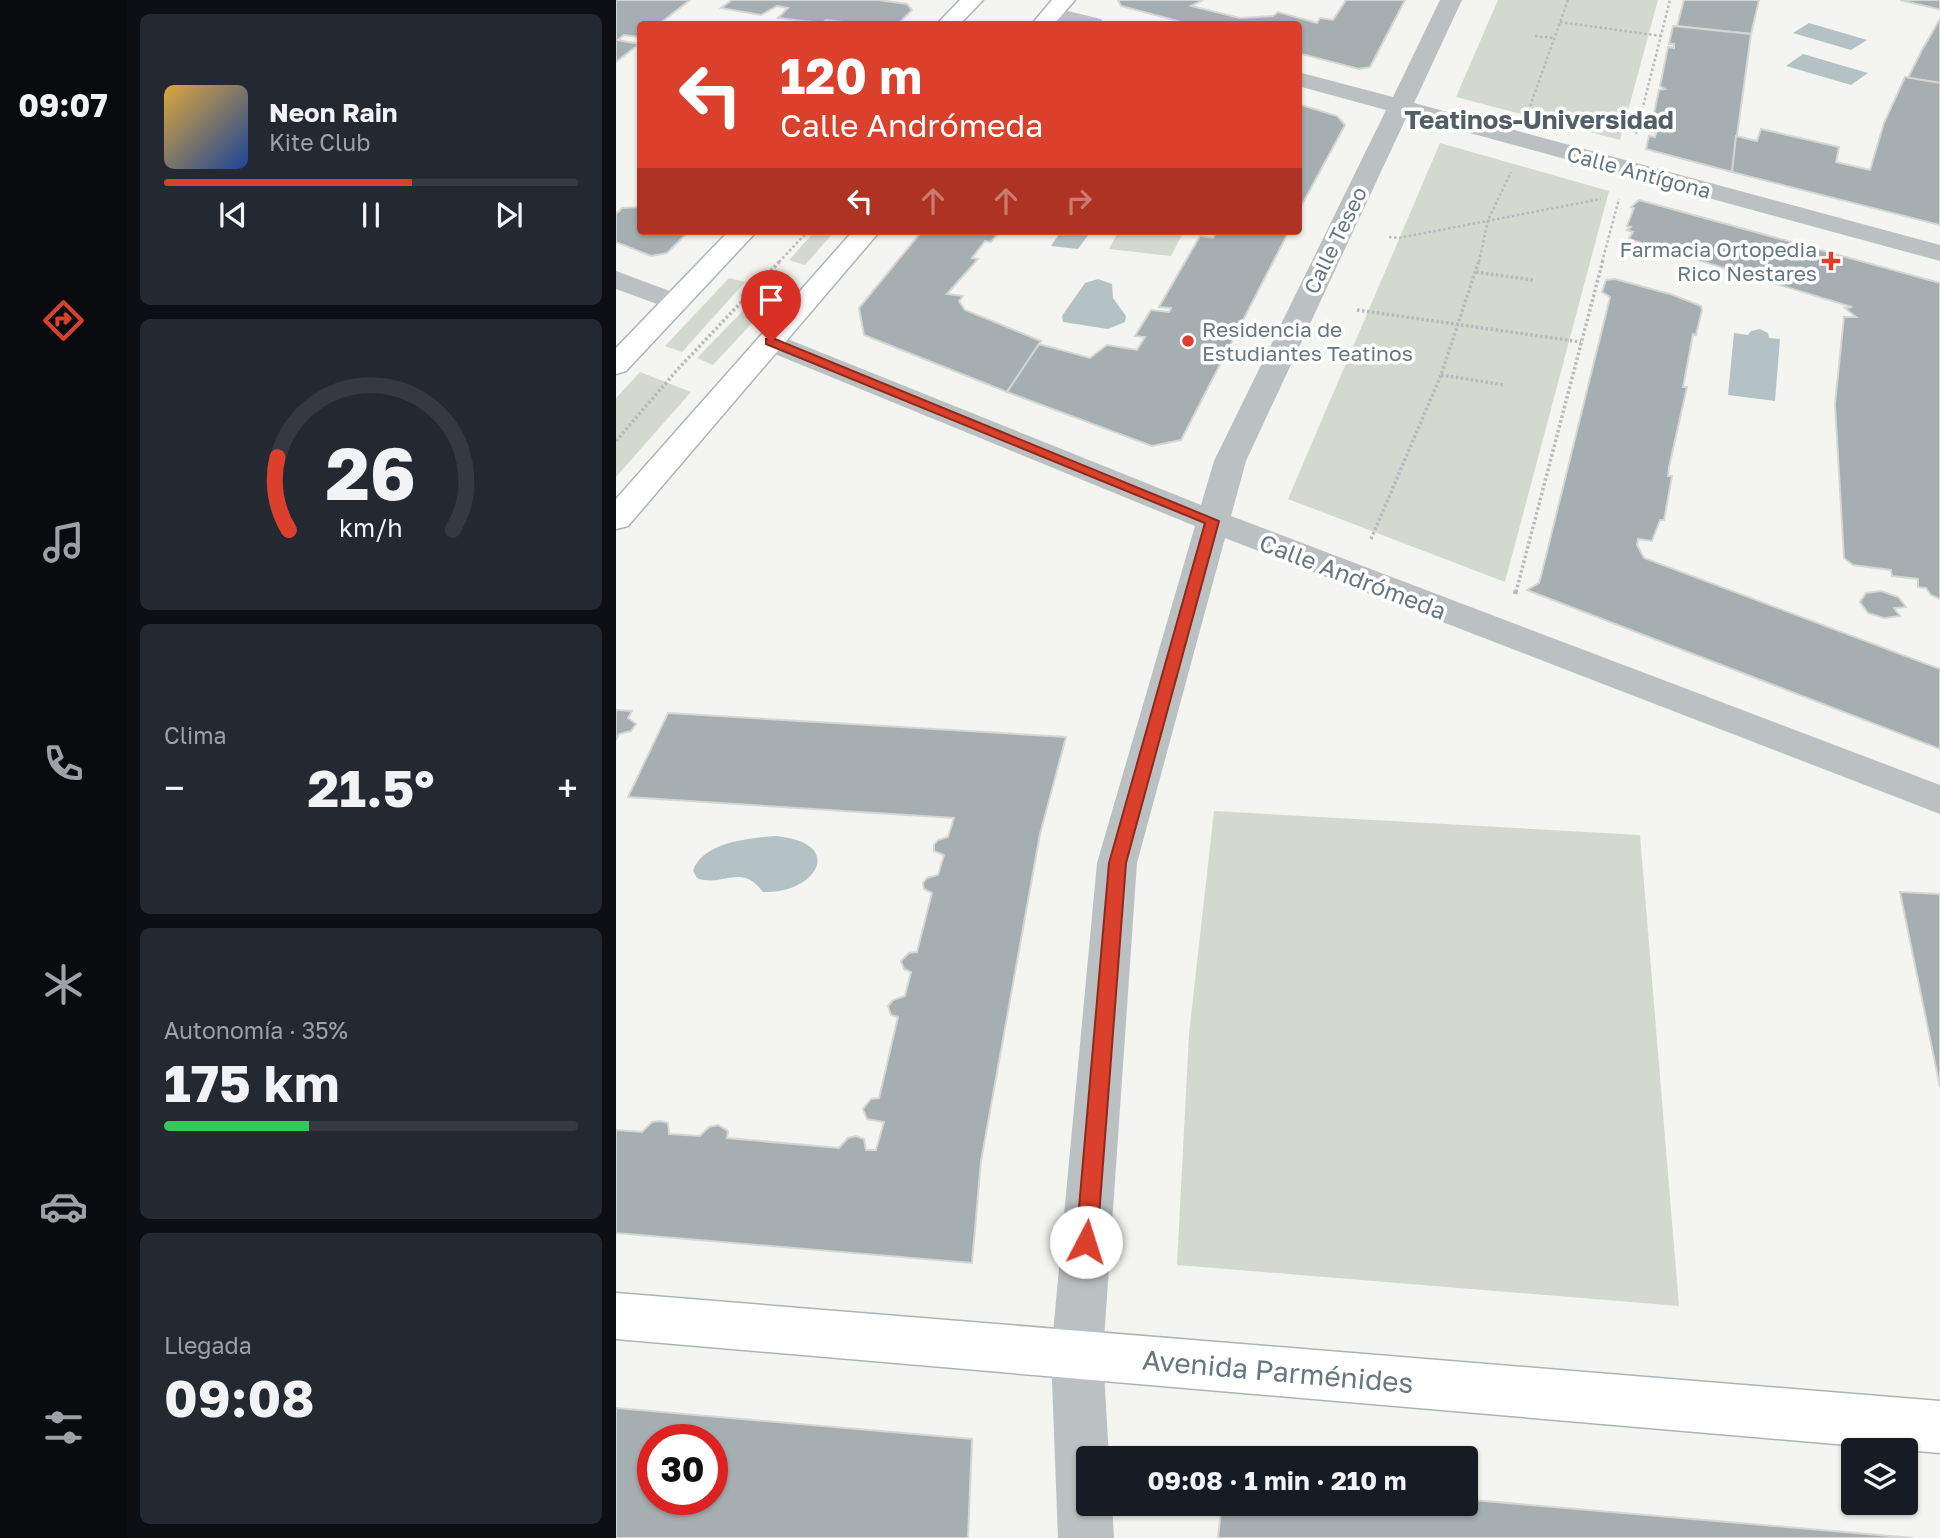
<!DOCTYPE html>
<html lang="es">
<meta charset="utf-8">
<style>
body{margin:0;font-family:"Golos Text",sans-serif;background:#242831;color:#f1f3f6;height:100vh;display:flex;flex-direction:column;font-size:26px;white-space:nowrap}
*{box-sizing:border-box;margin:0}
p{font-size:23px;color:#9ea1a6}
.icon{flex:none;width:38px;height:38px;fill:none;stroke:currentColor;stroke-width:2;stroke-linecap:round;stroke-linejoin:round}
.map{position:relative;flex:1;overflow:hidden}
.drawer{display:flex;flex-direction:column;gap:14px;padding:14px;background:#0d0f14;width:490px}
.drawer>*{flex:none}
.top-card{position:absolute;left:21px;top:21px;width:665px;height:214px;border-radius:7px;box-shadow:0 2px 5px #0004;background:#da402b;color:#fff;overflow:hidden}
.fabs{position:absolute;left:1225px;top:1438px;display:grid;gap:14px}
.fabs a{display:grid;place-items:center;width:77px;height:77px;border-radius:7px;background:#171b24;box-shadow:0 2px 5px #0004;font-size:35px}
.speed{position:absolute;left:21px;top:1424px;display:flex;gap:14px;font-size:35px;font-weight:700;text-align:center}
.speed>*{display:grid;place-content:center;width:91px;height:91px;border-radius:50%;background:#171b24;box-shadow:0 2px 5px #0004;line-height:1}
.speed .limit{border:10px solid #d22;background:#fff;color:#111}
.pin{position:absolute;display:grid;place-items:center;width:60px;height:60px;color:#fff;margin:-72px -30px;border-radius:50% 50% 50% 0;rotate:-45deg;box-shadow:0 0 7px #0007}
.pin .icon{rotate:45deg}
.me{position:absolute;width:77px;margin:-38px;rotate:5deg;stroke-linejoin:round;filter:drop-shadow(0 0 5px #0008)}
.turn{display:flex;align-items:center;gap:24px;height:147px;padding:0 28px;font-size:32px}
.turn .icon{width:91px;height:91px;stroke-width:2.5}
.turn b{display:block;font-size:49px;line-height:60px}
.lanes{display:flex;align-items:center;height:66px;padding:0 28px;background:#0003;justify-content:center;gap:35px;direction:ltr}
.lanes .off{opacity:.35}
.big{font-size:52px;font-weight:700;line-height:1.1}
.drawer .widget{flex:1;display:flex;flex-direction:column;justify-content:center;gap:10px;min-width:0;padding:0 24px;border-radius:10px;background:#242831}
.drawer .dial{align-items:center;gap:0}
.dial svg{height:182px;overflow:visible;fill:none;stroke:#363941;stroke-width:7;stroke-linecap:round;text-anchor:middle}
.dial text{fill:#f1f3f6;stroke:none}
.song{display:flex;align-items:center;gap:21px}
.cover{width:84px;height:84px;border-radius:10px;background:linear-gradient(135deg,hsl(40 70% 55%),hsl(220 70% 35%))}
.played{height:7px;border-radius:4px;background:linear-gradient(90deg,#da402b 60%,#363941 60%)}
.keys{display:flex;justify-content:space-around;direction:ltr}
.heat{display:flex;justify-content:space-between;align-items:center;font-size:38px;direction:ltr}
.charge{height:10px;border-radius:5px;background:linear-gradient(90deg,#34c759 35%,#363941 0)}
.trip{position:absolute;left:460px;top:1446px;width:402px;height:70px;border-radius:7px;background:#171b24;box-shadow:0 2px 5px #0004;font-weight:700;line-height:70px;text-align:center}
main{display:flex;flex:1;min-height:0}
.tab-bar{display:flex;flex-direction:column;width:126px;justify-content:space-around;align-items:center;background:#090b0e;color:#9ea1a6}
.tab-bar .icon{width:49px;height:49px}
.tab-bar .active{color:#da402b}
.tab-bar b{font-size:32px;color:#f1f3f6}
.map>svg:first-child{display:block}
.green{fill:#d4d9d0}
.water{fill:#b4c2c5}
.building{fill:#a5aeb1;stroke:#d5d5d3;stroke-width:2;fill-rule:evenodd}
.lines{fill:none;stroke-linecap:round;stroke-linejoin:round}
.secondary-casing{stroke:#adb4b7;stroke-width:3}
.path-far2{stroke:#b7babc;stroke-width:2.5;stroke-dasharray:2.5 2.5;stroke-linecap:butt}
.path-far1{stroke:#b7babc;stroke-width:3.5;stroke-dasharray:2.5 2.5;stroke-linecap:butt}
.path{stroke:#b7babc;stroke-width:4.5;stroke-dasharray:3.5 3.5;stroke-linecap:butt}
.street{fill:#bbc0c2;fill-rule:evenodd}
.secondary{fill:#fff;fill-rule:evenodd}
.route{fill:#da402b;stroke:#8e2a1c;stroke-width:2}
.poi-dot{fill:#da402b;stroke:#fff;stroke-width:2.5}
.labels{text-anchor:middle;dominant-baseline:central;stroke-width:7;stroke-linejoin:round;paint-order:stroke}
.far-street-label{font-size:21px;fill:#657780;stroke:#fff}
.far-poi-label{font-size:21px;fill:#657780;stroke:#fff;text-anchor:end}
.street-label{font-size:24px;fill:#657780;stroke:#fff}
.far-district-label{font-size:26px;font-weight:bold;fill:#525f66;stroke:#fff}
.near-street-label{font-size:28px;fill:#657780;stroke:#fff}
</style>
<main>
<nav class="tab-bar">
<b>09:07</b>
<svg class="icon active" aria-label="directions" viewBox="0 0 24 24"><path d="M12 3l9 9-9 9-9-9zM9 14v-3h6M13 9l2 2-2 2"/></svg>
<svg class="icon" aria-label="music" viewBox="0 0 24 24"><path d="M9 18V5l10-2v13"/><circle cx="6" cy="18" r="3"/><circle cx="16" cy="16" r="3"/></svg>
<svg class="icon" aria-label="phone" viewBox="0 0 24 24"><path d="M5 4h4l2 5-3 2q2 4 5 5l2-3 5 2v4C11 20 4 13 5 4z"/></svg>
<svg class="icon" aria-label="climate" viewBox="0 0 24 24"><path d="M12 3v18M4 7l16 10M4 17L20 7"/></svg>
<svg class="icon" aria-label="car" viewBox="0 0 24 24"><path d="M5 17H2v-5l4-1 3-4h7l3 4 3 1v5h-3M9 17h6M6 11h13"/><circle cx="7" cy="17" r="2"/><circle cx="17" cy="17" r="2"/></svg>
<svg class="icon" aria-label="filters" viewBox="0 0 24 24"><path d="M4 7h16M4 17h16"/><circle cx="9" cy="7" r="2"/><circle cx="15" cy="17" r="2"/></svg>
</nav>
<section class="drawer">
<div class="widget">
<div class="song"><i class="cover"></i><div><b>Neon Rain</b><p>Kite Club</p></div></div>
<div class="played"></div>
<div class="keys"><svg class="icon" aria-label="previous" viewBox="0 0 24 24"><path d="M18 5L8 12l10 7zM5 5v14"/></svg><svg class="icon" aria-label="pause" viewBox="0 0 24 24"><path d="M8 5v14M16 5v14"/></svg><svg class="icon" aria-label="next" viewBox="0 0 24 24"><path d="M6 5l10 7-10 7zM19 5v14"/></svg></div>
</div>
<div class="widget dial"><svg viewBox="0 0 100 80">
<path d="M14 69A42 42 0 1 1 86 69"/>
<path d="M14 69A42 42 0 0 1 9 37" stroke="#da402b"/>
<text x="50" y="56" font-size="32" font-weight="700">26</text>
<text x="50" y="72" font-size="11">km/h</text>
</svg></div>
<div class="widget"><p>Clima</p>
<div class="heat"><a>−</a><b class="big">21.5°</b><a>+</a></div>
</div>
<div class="widget"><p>Autonomía · 35%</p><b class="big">175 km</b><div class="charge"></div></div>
<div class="widget"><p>Llegada</p><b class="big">09:08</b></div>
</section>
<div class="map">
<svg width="1324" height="1538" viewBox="0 0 1324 1538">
<rect width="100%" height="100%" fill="#f4f4f0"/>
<g class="green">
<polygon points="882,0 1042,0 1004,140 840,97"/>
<polygon points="824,143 993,191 889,582 672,499"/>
<polygon points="199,231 219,231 189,265 173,260"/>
<polygon points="503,231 568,231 555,256 493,249"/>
<polygon points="113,278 129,282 66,352 49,346"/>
<polygon points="150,287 166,291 97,365 81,358"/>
<polygon points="24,372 75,392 0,477 0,398"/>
<polygon points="598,811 1024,835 1063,1306 561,1265 573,1034"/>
</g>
<g class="water">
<polygon points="1193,23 1251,40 1235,50 1177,33"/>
<polygon points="1187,54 1252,73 1235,85 1170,66"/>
<polygon points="445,231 475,231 462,249 435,246"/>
<polygon points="482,279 496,284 497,298 510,316 509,322 492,329 447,322 446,316 469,283"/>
<polygon points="1144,329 1152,333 1153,338 1164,339 1159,401 1112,395 1118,333 1132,335 1135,331"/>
<path d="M160 836C232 843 199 895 147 892 125 862 107 888 81 878L77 871C86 842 134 838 160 836Z"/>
</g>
<g class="building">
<polygon points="0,0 74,0 43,24 24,24 24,37 8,35 2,40 23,44 0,62"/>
<polygon points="116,0 263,0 291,4 296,10 282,24 225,24 228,22 210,20 206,23 162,18 172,8 161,6 145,15 105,8"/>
<polygon points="502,0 587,0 575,6 624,18 657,16 662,12 701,23 704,18 717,20 730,0 789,0 754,67 743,69 682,53 682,24 573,24 505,6"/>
<polygon points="1068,0 1143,0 1135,34 1061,26"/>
<polygon points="1284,0 1324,0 1324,9 1322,9"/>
<polygon points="1324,19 1324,83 1292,78 1306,50"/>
<polygon points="1057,26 1135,34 1116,172 1030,149 1033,136 1039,137 1040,133 1034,132 1043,90 1049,89 1044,86 1052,47 1058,48 1058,44 1053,44"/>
<polygon points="1289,77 1324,83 1324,225 1116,172 1120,136 1141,141 1145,129 1223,147 1220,162 1254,170 1268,123"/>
<polygon points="682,104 721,116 729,125 682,212"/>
<polygon points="927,115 950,122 944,127 920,120"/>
<polygon points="1023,200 1324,283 1324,599 1315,595 1310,588 1302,587 1302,579 1276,576 1275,570 1237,565 1228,558 1219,404 1228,317 1240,317 1229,308 1236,307 1016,240 1013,238 1017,232 1011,230 1015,227 1011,226 1018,208 1015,207"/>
<polygon points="24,207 24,231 73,231 51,253 35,256 0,242 0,214 6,208"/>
<polygon points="306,231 384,231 375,242 369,241 356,258 362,259 331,294 347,296 343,301 349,310 425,341 391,392 248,335 243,308"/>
<polygon points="601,231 673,231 565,440 536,446 391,392 423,344 474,358 491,345 521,350 529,337 519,336 535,310 553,312 555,308 543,307 584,236 597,238"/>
<polygon points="999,279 1057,295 1085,306 1086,310 1080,335 1077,334 1067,387 1071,387 1053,467 1052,476 1056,476 1048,520 1044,520 1036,541 1022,539 1021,545 1028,558 1324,669 1324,749 911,590 923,583 926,572 990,314 994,297 986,292 990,280"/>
<polygon points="1265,591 1282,597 1290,607 1278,608 1284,616 1268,618 1252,613 1244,602 1250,593"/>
<polygon points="0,710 16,711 12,718 20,724 15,731 3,734 0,740"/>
<polygon points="52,713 450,737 424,834 365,1161 356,1263 0,1233 0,1130 26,1132 36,1122 45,1121 52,1123 53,1134 84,1136 93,1127 102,1125 112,1131 111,1138 223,1148 232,1138 240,1136 248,1139 250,1150 260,1150 268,1122 251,1119 247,1109 255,1099 263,1098 282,1017 275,1015 272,1006 277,1000 289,996 295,972 288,969 285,961 293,953 301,952 316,893 308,889 307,883 311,878 322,875 328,855 318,851 318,845 322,840 332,837 338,818 12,797"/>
<polygon points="1284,892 1324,894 1324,1087"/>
<path d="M0 1408 356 1439 352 1538H0ZM37 1440H96V1500H37Z"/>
<polygon points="850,1500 868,1501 1297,1538 602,1538 606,1503 850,1503"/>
</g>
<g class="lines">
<g class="secondary-casing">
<g id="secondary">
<polygon points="344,0 367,0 344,24 321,24"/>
<polygon points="436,0 459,0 438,24 416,24"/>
<polygon points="113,231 141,231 10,371 0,374 0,348"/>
<polygon points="237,231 264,231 12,526 0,529 0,499"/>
<polygon points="0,1293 1324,1401 1324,1453 0,1339"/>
</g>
</g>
<g class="path-far2">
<polyline points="944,22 1045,36"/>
<polyline points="919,36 939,38"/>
<polyline points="914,106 952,0"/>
<polyline points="1020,134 1054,0"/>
<polyline points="773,237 783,238 985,199"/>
<polyline points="163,262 192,231"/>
<polyline points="863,262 872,220 895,172"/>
<polyline points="986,262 1003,199"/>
</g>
<g class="path-far1">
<polyline points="860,272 917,280"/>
<polyline points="741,310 965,342"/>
<polyline points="825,375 889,385"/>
<polyline points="0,441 61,370 165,260"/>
<polyline points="755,539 825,375 863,260"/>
<polyline points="900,592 987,260"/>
</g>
<polyline class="path" points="899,594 900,590"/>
<g class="street">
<polygon points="824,0 846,0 798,103 1324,245 1324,261 791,116 630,461 615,516 1324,785 1324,814 609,538 521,863 487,1354 493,1458 472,1458 472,1503 496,1503 498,1538 442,1538 435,1354 481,863 579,526 144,348 139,342 144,336 154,333 164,336 585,505 598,461 770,110 682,86 682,72 777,97"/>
<polygon points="435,7 485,19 488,24 451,24 427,19 424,14"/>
<polygon points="0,271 70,297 74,303 70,309 60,311 0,289"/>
</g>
<use href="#secondary" class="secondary"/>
</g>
<polygon class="route" points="150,339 159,339 603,521 510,863 481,1242 478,1249 470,1252 463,1249 460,1242 493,863 589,523 150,344"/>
<g class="poi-dot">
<path d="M1211.5 250.5h7v7h7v7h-7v7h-7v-7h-7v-7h7z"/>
<circle cx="572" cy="341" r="7"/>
</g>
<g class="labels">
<g class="far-street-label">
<text transform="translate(1023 172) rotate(15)">Calle Antígona</text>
<text transform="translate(719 240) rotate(-64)">Calle Teseo</text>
</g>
<g class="far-poi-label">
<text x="1201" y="249">Farmacia Ortopedia<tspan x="1201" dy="24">Rico Nestares</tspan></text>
<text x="586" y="329" text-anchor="start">Residencia de<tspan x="586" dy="24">Estudiantes Teatinos</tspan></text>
</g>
<g class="street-label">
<text transform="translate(737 576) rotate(21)">Calle Andrómeda</text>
</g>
<g class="far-district-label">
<text x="923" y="119">Teatinos-Universidad</text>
</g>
<g class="near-street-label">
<text transform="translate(662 1371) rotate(5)">Avenida Parménides</text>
</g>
</g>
</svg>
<div class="fabs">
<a><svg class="icon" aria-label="layers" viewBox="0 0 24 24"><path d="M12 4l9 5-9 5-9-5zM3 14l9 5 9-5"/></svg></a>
</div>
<div class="speed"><div class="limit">30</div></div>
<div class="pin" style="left:155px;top:342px;background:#d93025"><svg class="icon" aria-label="arrive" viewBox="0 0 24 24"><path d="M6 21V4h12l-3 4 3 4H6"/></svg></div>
<svg class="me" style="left:470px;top:1242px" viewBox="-20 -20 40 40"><circle r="19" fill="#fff"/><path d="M0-13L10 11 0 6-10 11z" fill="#da402b"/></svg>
<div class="trip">09:08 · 1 min · 210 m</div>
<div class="top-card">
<div class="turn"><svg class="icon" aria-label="left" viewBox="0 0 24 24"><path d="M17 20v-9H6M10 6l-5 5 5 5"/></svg><div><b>120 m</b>Calle Andrómeda</div></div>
<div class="lanes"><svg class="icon" aria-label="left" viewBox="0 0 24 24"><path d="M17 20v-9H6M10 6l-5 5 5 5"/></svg><svg class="icon off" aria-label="ahead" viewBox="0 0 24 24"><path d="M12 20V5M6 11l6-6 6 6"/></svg><svg class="icon off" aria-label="ahead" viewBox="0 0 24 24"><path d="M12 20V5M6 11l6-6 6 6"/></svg><svg class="icon off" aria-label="right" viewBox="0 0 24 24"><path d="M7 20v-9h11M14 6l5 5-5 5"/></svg></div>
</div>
</div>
</main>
